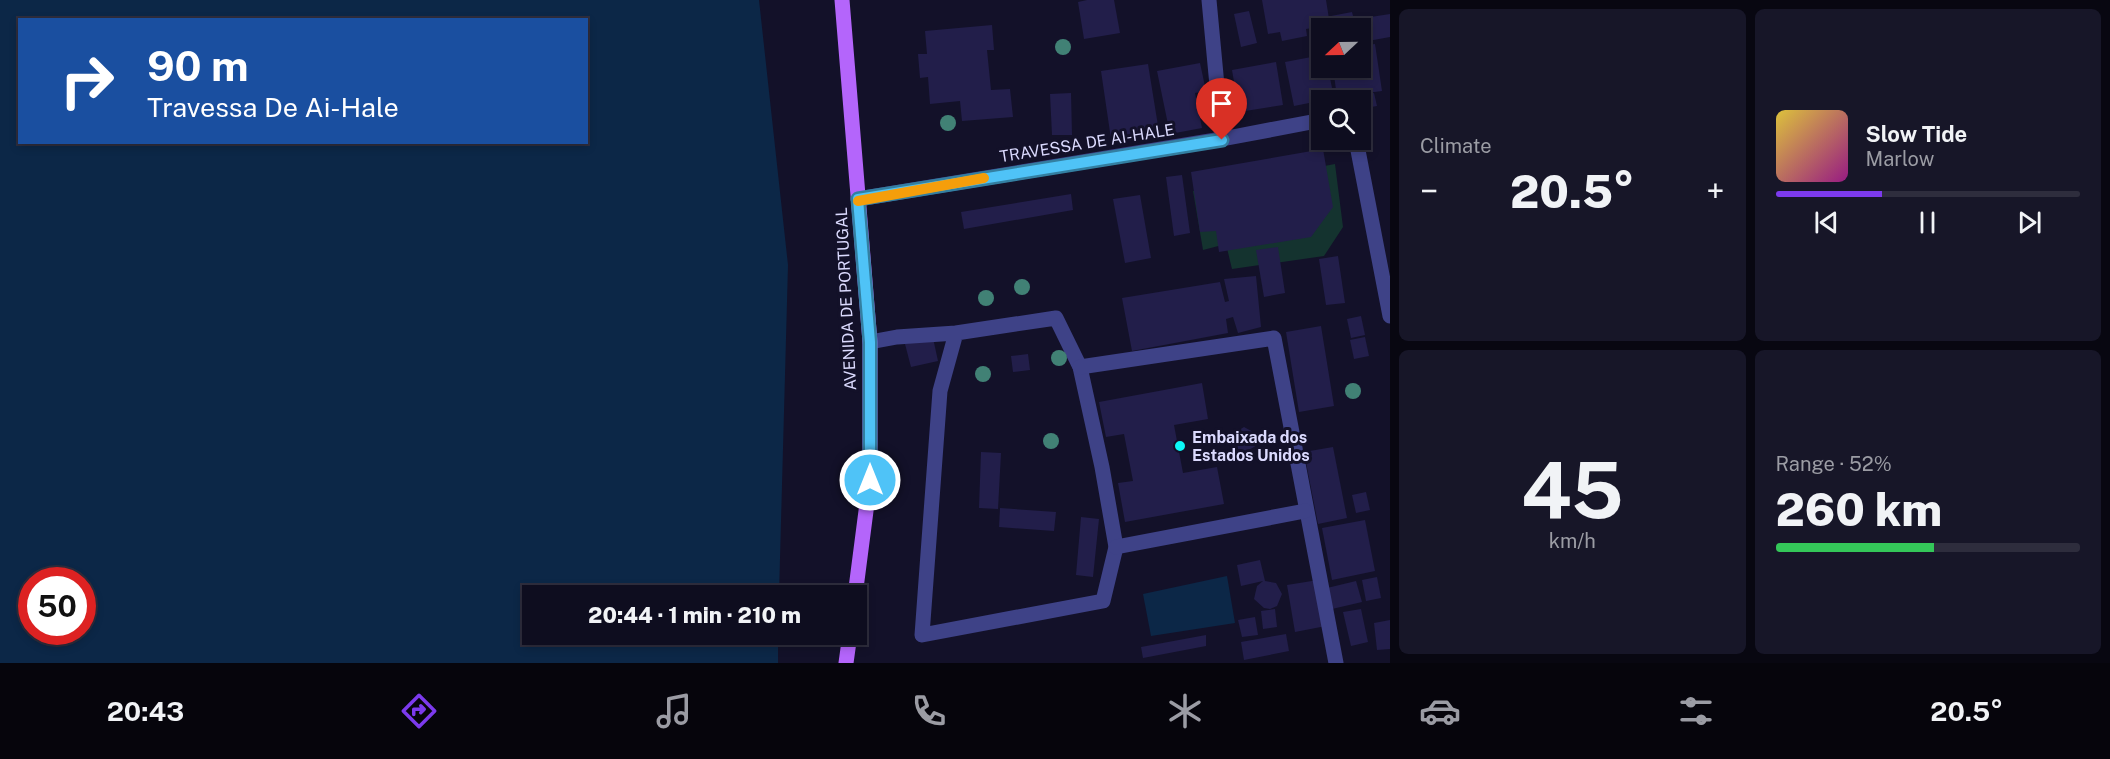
<!DOCTYPE html>
<meta charset="utf-8">
<style>
body{margin:0;font-family:"Public Sans",sans-serif;background:#171628;color:#f1f3f6;height:100vh;display:flex;flex-direction:column;font-size:22px;white-space:nowrap}
*{box-sizing:border-box;margin:0}
p{font-size:20px;color:#9b9ca4}
.icon{flex:none;width:33px;height:33px;fill:none;stroke:currentColor;stroke-width:2;stroke-linecap:round;stroke-linejoin:round}
.map{position:relative;flex:1;overflow:hidden}
.details{display:flex;flex-direction:column;gap:9px;padding:9px;background:#080711;width:720px}
.details>*{flex:none}
.guide{position:absolute;left:18px;top:18px;width:570px;height:126px;border-radius:0px;box-shadow:0 3px 9px #0003,0 0 0 2px #2e2d3d;background:#1a4fa0;color:#fff;overflow:hidden}
.needle{width:39px;rotate:248deg}
.buttons{position:absolute;left:1311px;top:18px;display:grid;gap:12px}
.buttons a{display:grid;place-items:center;width:60px;height:60px;border-radius:0px;background:#0e0d1f;box-shadow:0 3px 9px #0003,0 0 0 2px #2e2d3d;font-size:30px}
.speed{position:absolute;left:18px;top:567px;display:flex;gap:12px;font-size:30px;font-weight:700;text-align:center}
.speed>*{display:grid;place-content:center;width:78px;height:78px;border-radius:50%;background:#0e0d1f;box-shadow:0 3px 9px #0003,0 0 0 2px #2e2d3d;line-height:1}
.speed .limit{border:9px solid #d22;background:#fff;color:#111}
.pin{position:absolute;display:grid;place-items:center;width:51px;height:51px;color:#fff;margin:-62px -26px;border-radius:50% 50% 50% 0;rotate:-45deg;box-shadow:0 0 6px #0007}
.pin .icon{rotate:45deg}
.me{position:absolute;width:66px;margin:-33px;rotate:0deg;stroke-linejoin:round;filter:drop-shadow(0 0 4px #0008)}
.turn{display:flex;align-items:center;gap:21px;height:126px;padding:0 30px;font-size:27px}
.turn .icon{width:78px;height:78px;stroke-width:2.5}
.turn b{display:block;font-size:42px;line-height:51px}
.big{font-size:45px;font-weight:800;line-height:1.1}
.details .tile{flex:1;display:flex;flex-direction:column;justify-content:center;gap:9px;min-width:0;padding:0 21px;border-radius:9px;background:#171628}
.details .dial{align-items:center;gap:0}
.dial b{font-size:78px;line-height:1}
.song{display:flex;align-items:center;gap:18px}
.cover{width:72px;height:72px;border-radius:9px;background:linear-gradient(135deg,hsl(50 70% 55%),hsl(310 70% 35%))}
.played{height:6px;border-radius:3px;background:linear-gradient(90deg,#7c3aed 35%,#2e2d3d 35%)}
.keys{display:flex;justify-content:space-around;direction:ltr}
.heat{display:flex;justify-content:space-between;align-items:center;font-size:33px;direction:ltr}
.charge{height:9px;border-radius:4px;background:linear-gradient(90deg,#34c759 52%,#2e2d3d 0)}
.details .tiles{flex:1;display:grid;gap:9px;grid-template-columns:repeat(2,1fr)}
.trip{position:absolute;left:522px;top:585px;width:345px;height:60px;border-radius:0px;background:#0e0d1f;box-shadow:0 3px 9px #0003,0 0 0 2px #2e2d3d;font-weight:800;line-height:60px;text-align:center}
.dock{display:flex;height:96px;justify-content:space-around;align-items:center;background:#06050c;color:#9b9ca4}
.dock .icon{width:42px;height:42px}
.dock .current{color:#7c3aed}
.dock b{font-size:27px;color:#f1f3f6}
main{display:flex;flex:1;min-height:0}
.map>svg:first-child{display:block}
.green{fill:#14332f}
.water{fill:#0c2747;fill-rule:evenodd}
.building{fill:#221e4a}
.lines{fill:none;stroke-linecap:round;stroke-linejoin:round}
.minor{stroke:#3e4287;stroke-width:15}
.major{stroke:#b465fb;stroke-width:15}
.tree{fill:#418175}
.route-casing{stroke:#337fa1;stroke-width:15}
.route{stroke:#4fc3f7;stroke-width:10}
.slow{stroke:#f59e0b;stroke-width:10}
.poi-dot{fill:#0cf8f8;stroke:#131129;stroke-width:2}
.labels{text-anchor:middle;dominant-baseline:central;stroke-width:6;stroke-linejoin:round;paint-order:stroke}
.street-label{font-size:16px;fill:#dbdafe;stroke:#131129}
.poi-label{font-size:16px;font-weight:bold;fill:#dbdafe;stroke:#131129;text-anchor:start}
</style>
<main>
<div class="map">
<svg width="1390" height="663" viewBox="0 0 1390 663">
<rect width="100%" height="100%" fill="#131129"/>
<polygon class="green" points="1335,164 1343,227 1324,256 1232,269 1226,244 1203,250 1193,191"/>
<g class="water">
<path d="M0 0H759L788 265 779 595 532 596V634L778 635V663H0ZM20 20H586V142H20ZM32 580H82V632H32Z"/>
<polygon points="1227,576 1235,623 1151,636 1143,594"/>
</g>
<g class="building">
<polygon points="1087,0 1114,0 1120,33 1084,39 1078,2"/>
<polygon points="1262,0 1326,0 1330,25 1306,29 1307,36 1282,41 1280,32 1268,34"/>
<polygon points="1249,11 1257,43 1241,47 1234,14"/>
<polygon points="1352,12 1356,28 1333,28 1331,16"/>
<polygon points="1390,14 1390,37 1368,41 1364,18"/>
<polygon points="992,25 994,50 987,50 991,90 1010,89 1013,117 962,121 960,101 930,104 928,77 920,78 918,54 927,54 925,31"/>
<polygon points="1375,44 1382,91 1337,97 1333,68 1360,68 1360,46"/>
<polygon points="1322,55 1322,68 1328,68 1334,98 1294,106 1285,62"/>
<polygon points="1276,62 1283,105 1239,112 1232,70"/>
<polygon points="1200,63 1206,91 1195,93 1202,128 1170,134 1157,71"/>
<polygon points="1148,64 1159,132 1111,139 1101,71"/>
<polygon points="1071,93 1072,135 1052,135 1050,94"/>
<polygon points="1374,93 1377,106 1360,109 1360,100 1340,100"/>
<polygon points="1323,149 1333,207 1311,237 1219,252 1216,231 1200,232 1191,172"/>
<polygon points="1182,175 1190,233 1174,236 1166,177"/>
<polygon points="1071,194 1073,210 964,229 961,212"/>
<polygon points="1140,195 1151,258 1125,263 1113,199"/>
<polygon points="1278,247 1285,293 1264,297 1256,250"/>
<polygon points="1338,256 1345,303 1326,305 1319,259"/>
<polygon points="1256,276 1261,327 1238,333 1233,317 1226,319 1228,333 1132,351 1122,298 1220,282 1225,302 1229,301 1224,279"/>
<polygon points="1361,316 1365,335 1351,338 1347,319"/>
<polygon points="1321,326 1334,406 1299,412 1286,332"/>
<polygon points="1365,337 1369,356 1354,359 1350,340"/>
<polygon points="933,338 938,361 911,367 905,344"/>
<polygon points="1028,354 1030,370 1013,372 1011,356"/>
<polygon points="1202,383 1208,419 1174,425 1183,473 1217,467 1224,504 1125,522 1118,483 1133,481 1124,434 1106,437 1099,402"/>
<polygon points="1244,427 1255,433 1257,445 1246,452 1236,448 1233,434"/>
<polygon points="1333,447 1347,518 1318,524 1304,452"/>
<polygon points="981,452 1001,453 998,509 979,508"/>
<polygon points="1366,492 1370,510 1356,513 1352,495"/>
<polygon points="1000,508 1056,512 1054,531 999,527"/>
<polygon points="1081,517 1099,519 1093,577 1076,575"/>
<polygon points="1365,520 1375,571 1332,580 1322,528"/>
<polygon points="1260,560 1265,581 1276,583 1282,594 1277,606 1270,609 1264,608 1254,599 1257,586 1263,581 1241,586 1237,565"/>
<polygon points="1377,577 1381,598 1366,601 1362,580"/>
<polygon points="1318,580 1326,626 1295,632 1287,585"/>
<polygon points="1356,581 1362,602 1332,609 1327,588"/>
<polygon points="1275,609 1277,627 1263,629 1261,611"/>
<polygon points="1361,609 1368,642 1351,646 1343,612"/>
<polygon points="1255,617 1258,635 1242,637 1238,620"/>
<polygon points="1390,620 1390,649 1377,650 1374,623"/>
<polygon points="1286,634 1289,651 1244,660 1241,642"/>
<polygon points="1206,635 1206,646 1143,658 1141,647"/>
</g>
<g class="lines">
<g class="minor">
<polyline points="1209,0 1222,139"/>
<polyline points="1356,140 1390,316"/>
<polyline points="858,199 1222,139 1322,120"/>
<polyline points="870,342 897,337 956,333 940,391 922,635 1103,601 1116,547 1102,467 1080,367 1056,318 956,333"/>
<polyline points="1080,367 1274,338 1336,663"/>
<polyline points="1116,547 1305,511"/>
</g>
<g class="major">
<polyline points="842,0 870,342 870,480 855,596"/>
<polyline points="846,663 850,634"/>
</g>
</g>
<g class="tree">
<circle cx="1063" cy="47" r="8"/>
<circle cx="948" cy="123" r="8"/>
<circle cx="1022" cy="287" r="8"/>
<circle cx="986" cy="298" r="8"/>
<circle cx="1059" cy="358" r="8"/>
<circle cx="983" cy="374" r="8"/>
<circle cx="1353" cy="391" r="8"/>
<circle cx="1051" cy="441" r="8"/>
</g>
<g class="lines">
<g class="route-casing">
<polyline id="route" points="870,480 870,342 858,199 1222,140"/>
</g>
<use href="#route" class="route"/>
<polyline class="slow" points="858,201 984,178"/>
</g>
<circle class="poi-dot" cx="1180" cy="446" r="6"/>
<g class="labels">
<g class="street-label">
<text transform="translate(1087 143) rotate(-9)">TRAVESSA DE AI-HALE</text>
<text transform="translate(846 299) rotate(-93)">AVENIDA DE PORTUGAL</text>
</g>
<g class="poi-label">
<text x="1192" y="437">Embaixada dos<tspan x="1192" dy="18">Estados Unidos</tspan></text>
</g>
</g>
</svg>
<div class="buttons">
<a><svg class="needle" viewBox="-14 -14 28 28"><path d="M0-13l5 13h-10z" fill="#e53935"/><path d="M0 13l5-13h-10z" fill="#9b9ca4"/></svg></a>
<a><svg class="icon" aria-label="search" viewBox="0 0 24 24"><circle cx="10" cy="10" r="6"/><path d="M15 15l6 6"/></svg></a>
</div>
<div class="speed"><div class="limit">50</div></div>
<div class="pin" style="left:1222px;top:140px;background:#d93025"><svg class="icon" aria-label="arrive" viewBox="0 0 24 24"><path d="M6 21V4h12l-3 4 3 4H6"/></svg></div>
<svg class="me" style="left:870px;top:480px" viewBox="-20 -20 40 40"><circle r="17" fill="#4fc3f7" stroke="#fff" stroke-width="3"/><path d="M0-11L8 9 0 5-8 9z" fill="#fff"/></svg>
<div class="trip">20:44 · 1 min · 210 m</div>
<div class="guide">
<div class="turn"><svg class="icon" aria-label="right" viewBox="0 0 24 24"><path d="M7 20v-9h11M14 6l5 5-5 5"/></svg><div><b>90 m</b>Travessa De Ai-Hale</div></div>
</div>
</div>
<section class="details">
<div class="tiles">
<div class="tile"><p>Climate</p>
<div class="heat"><a>−</a><b class="big">20.5°</b><a>+</a></div>
</div>
<div class="tile">
<div class="song"><i class="cover"></i><div><b>Slow Tide</b><p>Marlow</p></div></div>
<div class="played"></div>
<div class="keys"><svg class="icon" aria-label="previous" viewBox="0 0 24 24"><path d="M18 5L8 12l10 7zM5 5v14"/></svg><svg class="icon" aria-label="pause" viewBox="0 0 24 24"><path d="M8 5v14M16 5v14"/></svg><svg class="icon" aria-label="next" viewBox="0 0 24 24"><path d="M6 5l10 7-10 7zM19 5v14"/></svg></div>
</div>
<div class="tile dial"><b>45</b><p>km/h</p></div>
<div class="tile"><p>Range · 52%</p><b class="big">260 km</b><div class="charge"></div></div>
</div>
</section>
</main>
<nav class="dock">
<b>20:43</b>
<svg class="icon current" aria-label="directions" viewBox="0 0 24 24"><path d="M12 3l9 9-9 9-9-9zM9 14v-3h6M13 9l2 2-2 2"/></svg>
<svg class="icon" aria-label="music" viewBox="0 0 24 24"><path d="M9 18V5l10-2v13"/><circle cx="6" cy="18" r="3"/><circle cx="16" cy="16" r="3"/></svg>
<svg class="icon" aria-label="phone" viewBox="0 0 24 24"><path d="M5 4h4l2 5-3 2q2 4 5 5l2-3 5 2v4C11 20 4 13 5 4z"/></svg>
<svg class="icon" aria-label="climate" viewBox="0 0 24 24"><path d="M12 3v18M4 7l16 10M4 17L20 7"/></svg>
<svg class="icon" aria-label="car" viewBox="0 0 24 24"><path d="M5 17H2v-5l4-1 3-4h7l3 4 3 1v5h-3M9 17h6M6 11h13"/><circle cx="7" cy="17" r="2"/><circle cx="17" cy="17" r="2"/></svg>
<svg class="icon" aria-label="filters" viewBox="0 0 24 24"><path d="M4 7h16M4 17h16"/><circle cx="9" cy="7" r="2"/><circle cx="15" cy="17" r="2"/></svg>
<b>20.5°</b>
</nav>
